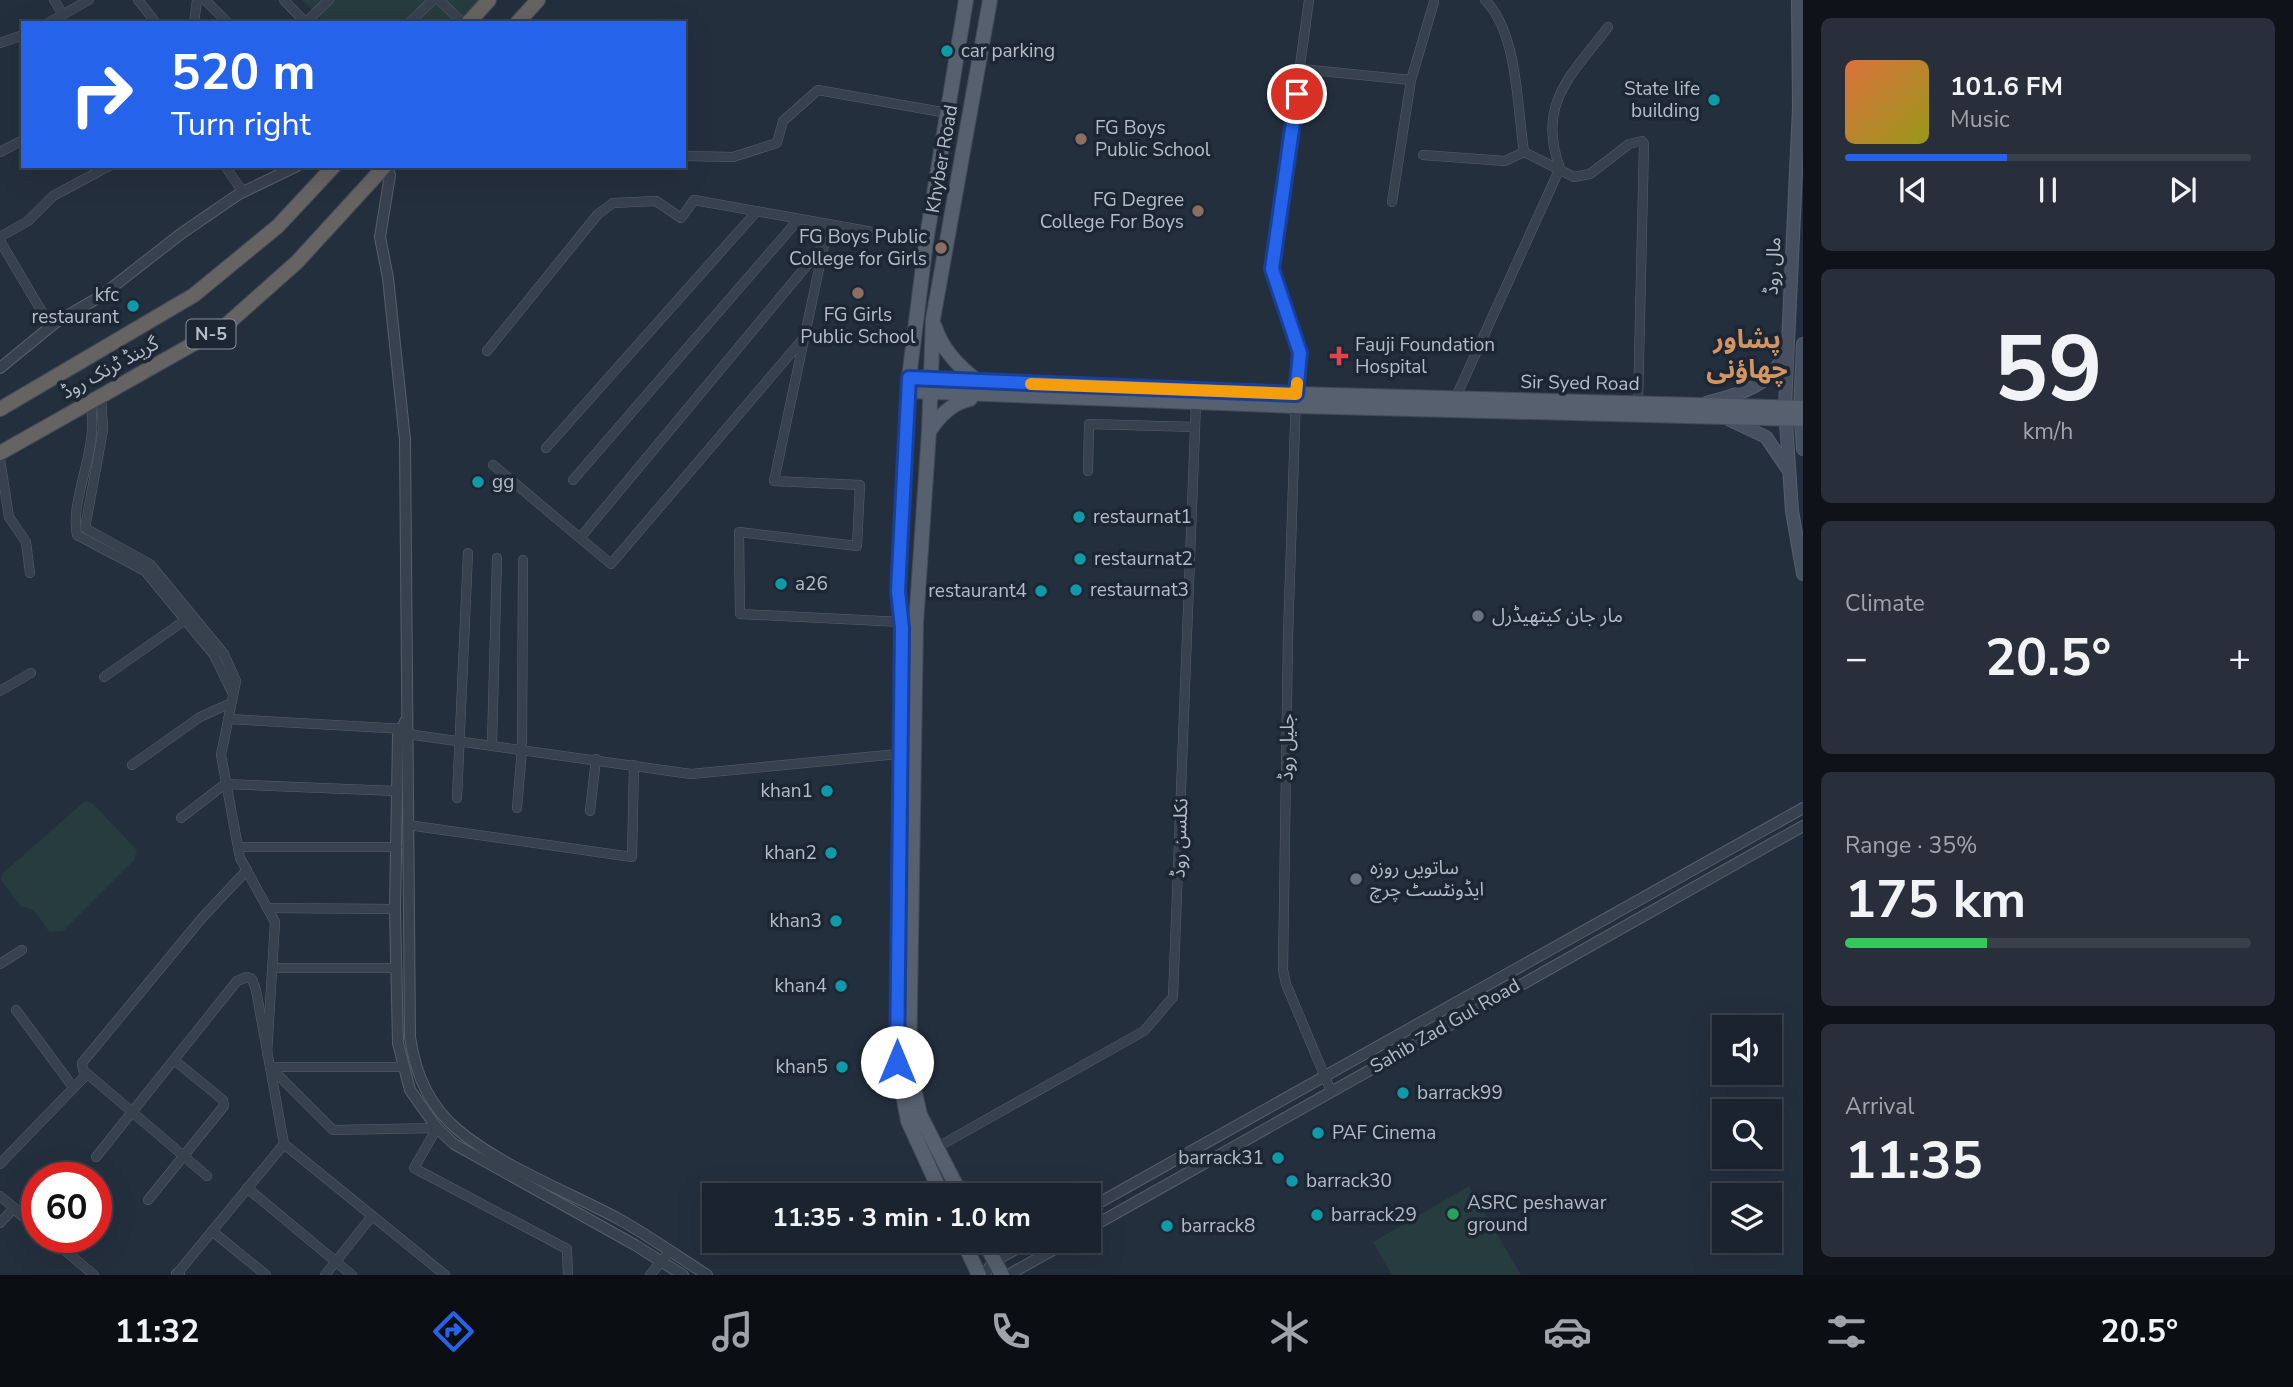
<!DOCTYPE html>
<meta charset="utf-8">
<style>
body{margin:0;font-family:"Nunito Sans","Noto Sans Arabic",sans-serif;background:#282f3a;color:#f1f3f6;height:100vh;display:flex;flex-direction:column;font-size:26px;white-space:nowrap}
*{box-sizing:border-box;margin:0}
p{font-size:23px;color:#a0a4aa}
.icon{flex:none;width:38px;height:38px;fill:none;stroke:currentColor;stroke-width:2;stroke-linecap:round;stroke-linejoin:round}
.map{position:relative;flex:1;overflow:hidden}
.panel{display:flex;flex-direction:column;gap:18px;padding:18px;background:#0f1319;width:490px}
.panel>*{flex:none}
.top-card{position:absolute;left:21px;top:21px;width:665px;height:147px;border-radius:0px;box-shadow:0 7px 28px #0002,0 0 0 2px #39404a;background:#2563eb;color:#fff;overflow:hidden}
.buttons{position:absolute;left:1712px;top:1015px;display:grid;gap:14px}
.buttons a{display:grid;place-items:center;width:70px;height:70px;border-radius:0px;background:#1b232e;box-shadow:0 7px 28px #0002,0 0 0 2px #39404a;font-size:35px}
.speed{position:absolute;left:21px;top:1162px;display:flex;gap:14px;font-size:35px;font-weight:700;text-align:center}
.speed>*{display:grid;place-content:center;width:91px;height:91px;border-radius:50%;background:#1b232e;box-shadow:0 7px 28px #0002,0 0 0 2px #39404a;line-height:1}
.speed .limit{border:10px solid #d22;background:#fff;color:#111}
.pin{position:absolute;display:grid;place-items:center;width:60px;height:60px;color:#fff;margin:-30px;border:4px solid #fff;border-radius:50%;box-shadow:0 2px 7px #0007}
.me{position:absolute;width:77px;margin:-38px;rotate:0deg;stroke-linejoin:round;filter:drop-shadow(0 0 5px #0008)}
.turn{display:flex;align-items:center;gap:24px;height:147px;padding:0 35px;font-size:32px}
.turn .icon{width:91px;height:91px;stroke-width:2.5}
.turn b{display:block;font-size:49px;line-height:60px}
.big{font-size:52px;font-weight:700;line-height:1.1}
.panel .tile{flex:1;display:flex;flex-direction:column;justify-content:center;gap:10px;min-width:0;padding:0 24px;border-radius:10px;background:#282f3a}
.panel .dial{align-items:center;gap:0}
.dial b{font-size:91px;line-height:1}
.song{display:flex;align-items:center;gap:21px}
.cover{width:84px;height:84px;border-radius:10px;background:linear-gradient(135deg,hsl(20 70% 55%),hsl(60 70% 35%))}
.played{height:7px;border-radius:4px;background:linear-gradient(90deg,#2563eb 40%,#39404a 40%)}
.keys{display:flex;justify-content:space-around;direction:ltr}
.heat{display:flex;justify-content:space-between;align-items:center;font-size:38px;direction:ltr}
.charge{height:10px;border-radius:5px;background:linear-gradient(90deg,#34c759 35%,#39404a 0)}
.trip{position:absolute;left:702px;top:1183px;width:399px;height:70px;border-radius:0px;background:#1b232e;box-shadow:0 7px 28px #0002,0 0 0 2px #39404a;font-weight:700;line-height:70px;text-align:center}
.tabs{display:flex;height:112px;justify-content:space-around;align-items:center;background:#0b0e12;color:#a0a4aa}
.tabs .icon{width:49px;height:49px}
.tabs .on{color:#2563eb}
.tabs b{font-size:32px;color:#f1f3f6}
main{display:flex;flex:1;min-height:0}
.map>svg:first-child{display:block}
.green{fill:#263c3f}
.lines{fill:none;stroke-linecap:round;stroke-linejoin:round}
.minor-casing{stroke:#565f6c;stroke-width:10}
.tertiary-casing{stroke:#565f6c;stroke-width:12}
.secondary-casing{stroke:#565f6c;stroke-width:14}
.primary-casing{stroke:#414a57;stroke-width:16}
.trunk-casing{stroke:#434c59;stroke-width:16}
.minor{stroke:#38414e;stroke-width:9}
.tertiary{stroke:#38414e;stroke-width:10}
.secondary{stroke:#465061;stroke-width:12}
.primary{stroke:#56606e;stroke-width:14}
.trunk{stroke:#656462;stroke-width:14}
.route-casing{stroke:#184099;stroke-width:18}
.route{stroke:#2563eb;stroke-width:12}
.slow{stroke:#f59e0b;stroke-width:12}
.culture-dot{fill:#0f9aa8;stroke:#1d2633;stroke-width:2.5}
.education-dot{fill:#8d6e63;stroke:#1d2633;stroke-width:2.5}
.health-dot{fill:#e0444e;stroke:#1d2633;stroke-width:2.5}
.worship-dot{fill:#6b7280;stroke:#1d2633;stroke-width:2.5}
.leisure-dot{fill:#2e9e5b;stroke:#1d2633;stroke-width:2.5}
.labels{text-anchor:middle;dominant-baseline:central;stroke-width:7;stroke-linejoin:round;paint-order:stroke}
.shield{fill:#1d2633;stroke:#878f9c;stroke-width:2}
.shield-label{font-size:18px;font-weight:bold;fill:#b4bcc9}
.poi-label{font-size:19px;fill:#b4bcc9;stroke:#1d2633;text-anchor:start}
.street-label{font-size:19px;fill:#b4bcc9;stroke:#1d2633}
.district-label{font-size:26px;font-weight:bold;fill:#d59563;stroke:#1d2633}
</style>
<main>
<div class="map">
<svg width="1803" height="1275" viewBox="0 0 1803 1275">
<rect width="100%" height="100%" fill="#242f3e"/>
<g class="green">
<polygon points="302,0 487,0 463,23 325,23"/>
<path d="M85 801 92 803 137 850 134 860 63 931 50 932C40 921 37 907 21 907L1 880 2 874Z"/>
<polygon points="1469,1186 1521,1275 1392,1275 1373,1242"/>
</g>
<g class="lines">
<g class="minor-casing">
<g id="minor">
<polyline points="54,0 62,13"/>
<polyline points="138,0 156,23"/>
<polyline points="205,0 228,23"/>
<polyline points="284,0 306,23"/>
<polyline points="439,0 463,23"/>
<polyline points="1309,0 1272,269 1300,353 1296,394 1288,636 1283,970 1286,984 1331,1091"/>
<path d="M1485 0C1518 33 1517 107 1524 152"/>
<polyline points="306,22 329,0"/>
<polyline points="48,23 89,0"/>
<polyline points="194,23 197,0"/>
<polyline points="409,23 433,0"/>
<polyline points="0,43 23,35"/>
<polyline points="1301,69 1411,80"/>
<polyline points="0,152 23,140"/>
<polyline points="1423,155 1505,161 1524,152 1574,177 1590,174 1629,144 1642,141 1644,144 1638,404"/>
<polyline points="684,156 733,157 777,143 783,121 818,90 947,113"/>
<polyline points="225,166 243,192"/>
<polyline points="1392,202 1411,80 1434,2"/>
<polyline points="0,237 28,221 53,196 109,166"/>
<polyline points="0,241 51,327"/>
<polyline points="487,351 598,214 613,203 656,201 681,218 694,200 845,227"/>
<polyline points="101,395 103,430 85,528 150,564 224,654 236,681 221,755 240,858 275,922 267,1054"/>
<path d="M1455 399 1560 168C1536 103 1572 75 1608 27"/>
<path d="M90 400C101 449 69 497 77 535L145 571 214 655 233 694"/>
<polyline points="546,448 757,211"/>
<polyline points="0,459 9,517 26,542 30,573"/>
<polyline points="493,465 611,564 803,339"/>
<polyline points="1088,471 1089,424 1195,427"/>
<polyline points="573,480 799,219"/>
<polyline points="580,538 823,246"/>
<polyline points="902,622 740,614 739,532 857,546 860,485 774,481 824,245 845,227 926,242"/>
<polyline points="104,677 188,618"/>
<polyline points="0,691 31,673"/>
<polyline points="228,719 405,729"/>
<polyline points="407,734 691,774 898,754"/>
<polyline points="492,744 497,558"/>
<polyline points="132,765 200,717 231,703"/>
<polyline points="457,798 468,553"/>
<polyline points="517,808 522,749 523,560"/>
<polyline points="590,811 596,759"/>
<polyline points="181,818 225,784 396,791"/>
<polyline points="408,825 632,857 634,765"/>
<polyline points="238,847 397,847"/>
<polyline points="267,908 395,909"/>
<polyline points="0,964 22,950"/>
<polyline points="272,968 396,968"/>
<polyline points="16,1010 73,1087"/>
<polyline points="270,1067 402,1067"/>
<polyline points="271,1068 333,1130 437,1128"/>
<polyline points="437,1128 414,1168 567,1249 568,1275"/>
<polyline points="943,1144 1144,1031 1173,997 1196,403"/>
<polyline points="96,1157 237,981 247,977 252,979 256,990 284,1144 445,1275"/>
<polyline points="0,1164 87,1074"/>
<polyline points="207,1176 83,1070 82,1063 202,918 247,870"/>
<polyline points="247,1188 352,1275"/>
<polyline points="0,1196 17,1210"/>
<polyline points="148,1200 224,1106 223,1100 174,1060"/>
<polyline points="0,1223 13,1209 37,1227"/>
<polyline points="212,1231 266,1275"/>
<polyline points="49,1237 94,1275"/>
<polyline points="176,1275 284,1144"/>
<polyline points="325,1275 372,1216"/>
<polyline points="650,1275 670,1251"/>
</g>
</g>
<g class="tertiary-casing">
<g id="tertiary">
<path d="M387 166 390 175 380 237 388 278 405 440 410 1037C415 1073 430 1107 458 1130 499 1165 568 1192 617 1218 648 1235 677 1256 707 1275"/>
<polyline points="0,368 55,323 101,296 182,233 239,194 297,166"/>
<polyline points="406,720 398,736 395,909 398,1043 410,1090 437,1128 454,1144 635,1245 683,1275"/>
<polyline points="1088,1209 1803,808"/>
<polyline points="1088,1229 1803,826"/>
<polyline points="177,1274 179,1275"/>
<polyline points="984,1275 994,1261 1031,1241"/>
<polyline points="1008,1275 1069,1241"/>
</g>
</g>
<g class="secondary-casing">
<g id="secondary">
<polyline points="1798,0 1799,108 1785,407 1792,511 1803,574"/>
<polyline points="1803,344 1800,408 1803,449"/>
<path d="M1706 403C1738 394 1771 387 1784 354"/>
<polyline points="1728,419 1766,437 1787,468"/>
</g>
</g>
<g class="primary-casing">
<g id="primary">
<path d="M935 327C942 350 960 368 979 382"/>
<polyline points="909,378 1296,394 1803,408"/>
<polyline points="908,391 1295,406 1803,419"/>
<path d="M930 430C940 415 952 403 970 399"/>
<polyline points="942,1195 908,1121 897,1062 902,628 898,591 909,378 926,242 966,0"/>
<polyline points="961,1195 920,1115 909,1067 916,623 929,431 933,319 990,0"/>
<polyline points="963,1241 979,1275"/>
<polyline points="984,1241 1002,1275"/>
</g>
</g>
<g class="trunk-casing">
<g id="trunk">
<polyline points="468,23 489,0"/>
<polyline points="517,23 538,0"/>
<polyline points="0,409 194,295 278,226 334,166"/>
<polyline points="0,453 225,326 297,262 385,166"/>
</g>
</g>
<use href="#minor" class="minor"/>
<use href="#tertiary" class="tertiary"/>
<use href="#secondary" class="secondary"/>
<use href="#primary" class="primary"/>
<use href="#trunk" class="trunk"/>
</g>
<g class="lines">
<g class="route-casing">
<polyline id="route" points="897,1062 902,628 898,591 909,378 1296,394 1300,353 1272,269 1297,94"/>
</g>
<use href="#route" class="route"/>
<polyline class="slow" points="1031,384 1296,394 1297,383"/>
</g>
<g class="culture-dot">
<circle cx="947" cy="51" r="7"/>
<circle cx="1714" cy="100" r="7"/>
<circle cx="133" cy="306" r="7"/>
<circle cx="478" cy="482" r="7"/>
<circle cx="1079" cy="517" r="7"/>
<circle cx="1080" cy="559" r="7"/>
<circle cx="781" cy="584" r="7"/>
<circle cx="1076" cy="590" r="7"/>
<circle cx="1041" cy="591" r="7"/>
<circle cx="827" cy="791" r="7"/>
<circle cx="831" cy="853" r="7"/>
<circle cx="836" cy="921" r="7"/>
<circle cx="841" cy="986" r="7"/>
<circle cx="842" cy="1067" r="7"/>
<circle cx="1403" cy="1093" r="7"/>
<circle cx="1318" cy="1133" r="7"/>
<circle cx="1278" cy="1158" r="7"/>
<circle cx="1292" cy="1181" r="7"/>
<circle cx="1317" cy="1215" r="7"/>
<circle cx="1167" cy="1226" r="7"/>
</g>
<g class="education-dot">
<circle cx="1081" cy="139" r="7"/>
<circle cx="1198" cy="211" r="7"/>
<circle cx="941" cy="248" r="7"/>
<circle cx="858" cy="293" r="7"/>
</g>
<path class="health-dot" d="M1335.5 345.5h7v7h7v7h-7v7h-7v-7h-7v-7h7z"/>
<g class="worship-dot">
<circle cx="1478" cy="616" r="7"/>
<circle cx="1356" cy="879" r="7"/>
</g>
<circle class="leisure-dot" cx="1453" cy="1214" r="7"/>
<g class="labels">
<rect class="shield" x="186.5" y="319.5" width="49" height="29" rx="5"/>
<g class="shield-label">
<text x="211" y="334">N-5</text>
</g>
<g class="poi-label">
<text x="961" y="51">car parking</text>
<text x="1700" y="89" text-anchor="end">State life<tspan x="1700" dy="22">building</tspan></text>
<text x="1095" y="128">FG Boys<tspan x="1095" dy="22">Public School</tspan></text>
<text x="1184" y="200" text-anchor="end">FG Degree<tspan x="1184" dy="22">College For Boys</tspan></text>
<text x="927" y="237" text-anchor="end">FG Boys Public<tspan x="927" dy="22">College for Girls</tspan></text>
<text x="119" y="295" text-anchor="end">kfc<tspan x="119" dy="22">restaurant</tspan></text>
<text x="858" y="315" text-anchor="middle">FG Girls<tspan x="858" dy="22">Public School</tspan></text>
<text x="1355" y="345">Fauji Foundation<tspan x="1355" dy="22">Hospital</tspan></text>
<text x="492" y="482">gg</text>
<text x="1093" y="517">restaurnat1</text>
<text x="1094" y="559">restaurnat2</text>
<text x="795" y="584">a26</text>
<text x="1090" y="590">restaurnat3</text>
<text x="1027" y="591" text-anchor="end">restaurant4</text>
<text x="1492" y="616">مار جان کیتھیڈرل</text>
<text x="813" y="791" text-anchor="end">khan1</text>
<text x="817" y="853" text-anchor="end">khan2</text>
<text x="1370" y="868">ساتویں روزہ<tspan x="1370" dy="22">ایڈونٹسٹ چرچ</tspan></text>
<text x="822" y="921" text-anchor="end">khan3</text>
<text x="827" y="986" text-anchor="end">khan4</text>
<text x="828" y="1067" text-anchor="end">khan5</text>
<text x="1417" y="1093">barrack99</text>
<text x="1332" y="1133">PAF Cinema</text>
<text x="1264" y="1158" text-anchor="end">barrack31</text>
<text x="1306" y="1181">barrack30</text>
<text x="1467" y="1203">ASRC peshawar<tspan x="1467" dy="22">ground</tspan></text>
<text x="1331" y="1215">barrack29</text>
<text x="1181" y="1226">barrack8</text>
</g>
<g class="street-label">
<text transform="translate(942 159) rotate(-80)">Khyber Road</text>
<text transform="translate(1773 266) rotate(-87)">مال روڈ</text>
<text transform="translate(110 368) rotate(-29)">گرینڈ ٹرنک روڈ</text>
<text transform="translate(1580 383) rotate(1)">Sir Syed Road</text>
<text transform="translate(1287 747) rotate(-89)">جلیل روڈ</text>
<text transform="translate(1180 838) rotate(-88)">نکلسن روڈ</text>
<text transform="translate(1445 1026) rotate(-30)">Sahib Zad Gul Road</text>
</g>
<g class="district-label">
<text x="1747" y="339">پشاور<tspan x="1747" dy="30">چھاؤنی</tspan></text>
</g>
</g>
</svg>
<div class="buttons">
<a><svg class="icon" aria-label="sound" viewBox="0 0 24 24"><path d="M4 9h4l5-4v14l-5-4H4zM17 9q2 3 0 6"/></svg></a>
<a><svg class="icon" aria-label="search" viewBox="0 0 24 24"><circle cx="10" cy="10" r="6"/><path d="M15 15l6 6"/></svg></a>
<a><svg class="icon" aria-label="layers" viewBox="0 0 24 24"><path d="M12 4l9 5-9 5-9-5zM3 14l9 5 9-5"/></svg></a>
</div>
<div class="speed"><div class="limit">60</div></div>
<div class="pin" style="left:1297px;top:94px;background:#d93025"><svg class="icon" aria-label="arrive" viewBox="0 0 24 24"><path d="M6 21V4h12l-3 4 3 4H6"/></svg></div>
<svg class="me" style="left:897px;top:1062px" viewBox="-20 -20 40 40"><circle r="19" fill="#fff"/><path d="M0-13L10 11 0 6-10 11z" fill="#2563eb"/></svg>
<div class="trip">11:35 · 3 min · 1.0 km</div>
<div class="top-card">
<div class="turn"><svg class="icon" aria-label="right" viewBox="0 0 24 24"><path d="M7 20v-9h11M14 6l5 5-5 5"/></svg><div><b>520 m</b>Turn right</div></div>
</div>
</div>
<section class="panel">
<div class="tile">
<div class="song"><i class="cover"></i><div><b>101.6 FM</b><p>Music</p></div></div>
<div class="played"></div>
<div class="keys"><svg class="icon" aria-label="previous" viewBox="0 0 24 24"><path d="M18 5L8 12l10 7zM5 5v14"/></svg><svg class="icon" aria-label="pause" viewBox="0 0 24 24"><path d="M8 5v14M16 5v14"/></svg><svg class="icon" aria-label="next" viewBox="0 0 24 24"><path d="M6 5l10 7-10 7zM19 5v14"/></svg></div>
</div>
<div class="tile dial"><b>59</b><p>km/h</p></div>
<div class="tile"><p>Climate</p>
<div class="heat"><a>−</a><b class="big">20.5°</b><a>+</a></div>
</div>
<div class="tile"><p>Range · 35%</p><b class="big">175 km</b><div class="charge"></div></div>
<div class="tile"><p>Arrival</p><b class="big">11:35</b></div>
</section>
</main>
<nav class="tabs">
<b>11:32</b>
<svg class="icon on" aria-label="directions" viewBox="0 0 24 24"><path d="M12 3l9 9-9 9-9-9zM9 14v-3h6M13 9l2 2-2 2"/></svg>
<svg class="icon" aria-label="music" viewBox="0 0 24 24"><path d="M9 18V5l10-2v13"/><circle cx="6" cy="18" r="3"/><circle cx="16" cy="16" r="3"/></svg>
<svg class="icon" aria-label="phone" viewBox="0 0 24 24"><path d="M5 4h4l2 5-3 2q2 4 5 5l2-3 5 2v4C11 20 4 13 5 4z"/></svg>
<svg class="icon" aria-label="climate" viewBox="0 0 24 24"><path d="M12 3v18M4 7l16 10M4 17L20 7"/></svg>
<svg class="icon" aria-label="car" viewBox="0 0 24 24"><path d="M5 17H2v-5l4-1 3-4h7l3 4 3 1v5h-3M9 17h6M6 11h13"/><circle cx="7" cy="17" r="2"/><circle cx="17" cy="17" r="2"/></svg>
<svg class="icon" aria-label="filters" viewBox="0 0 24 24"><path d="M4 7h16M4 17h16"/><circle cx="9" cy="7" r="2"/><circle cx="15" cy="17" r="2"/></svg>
<b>20.5°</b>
</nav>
